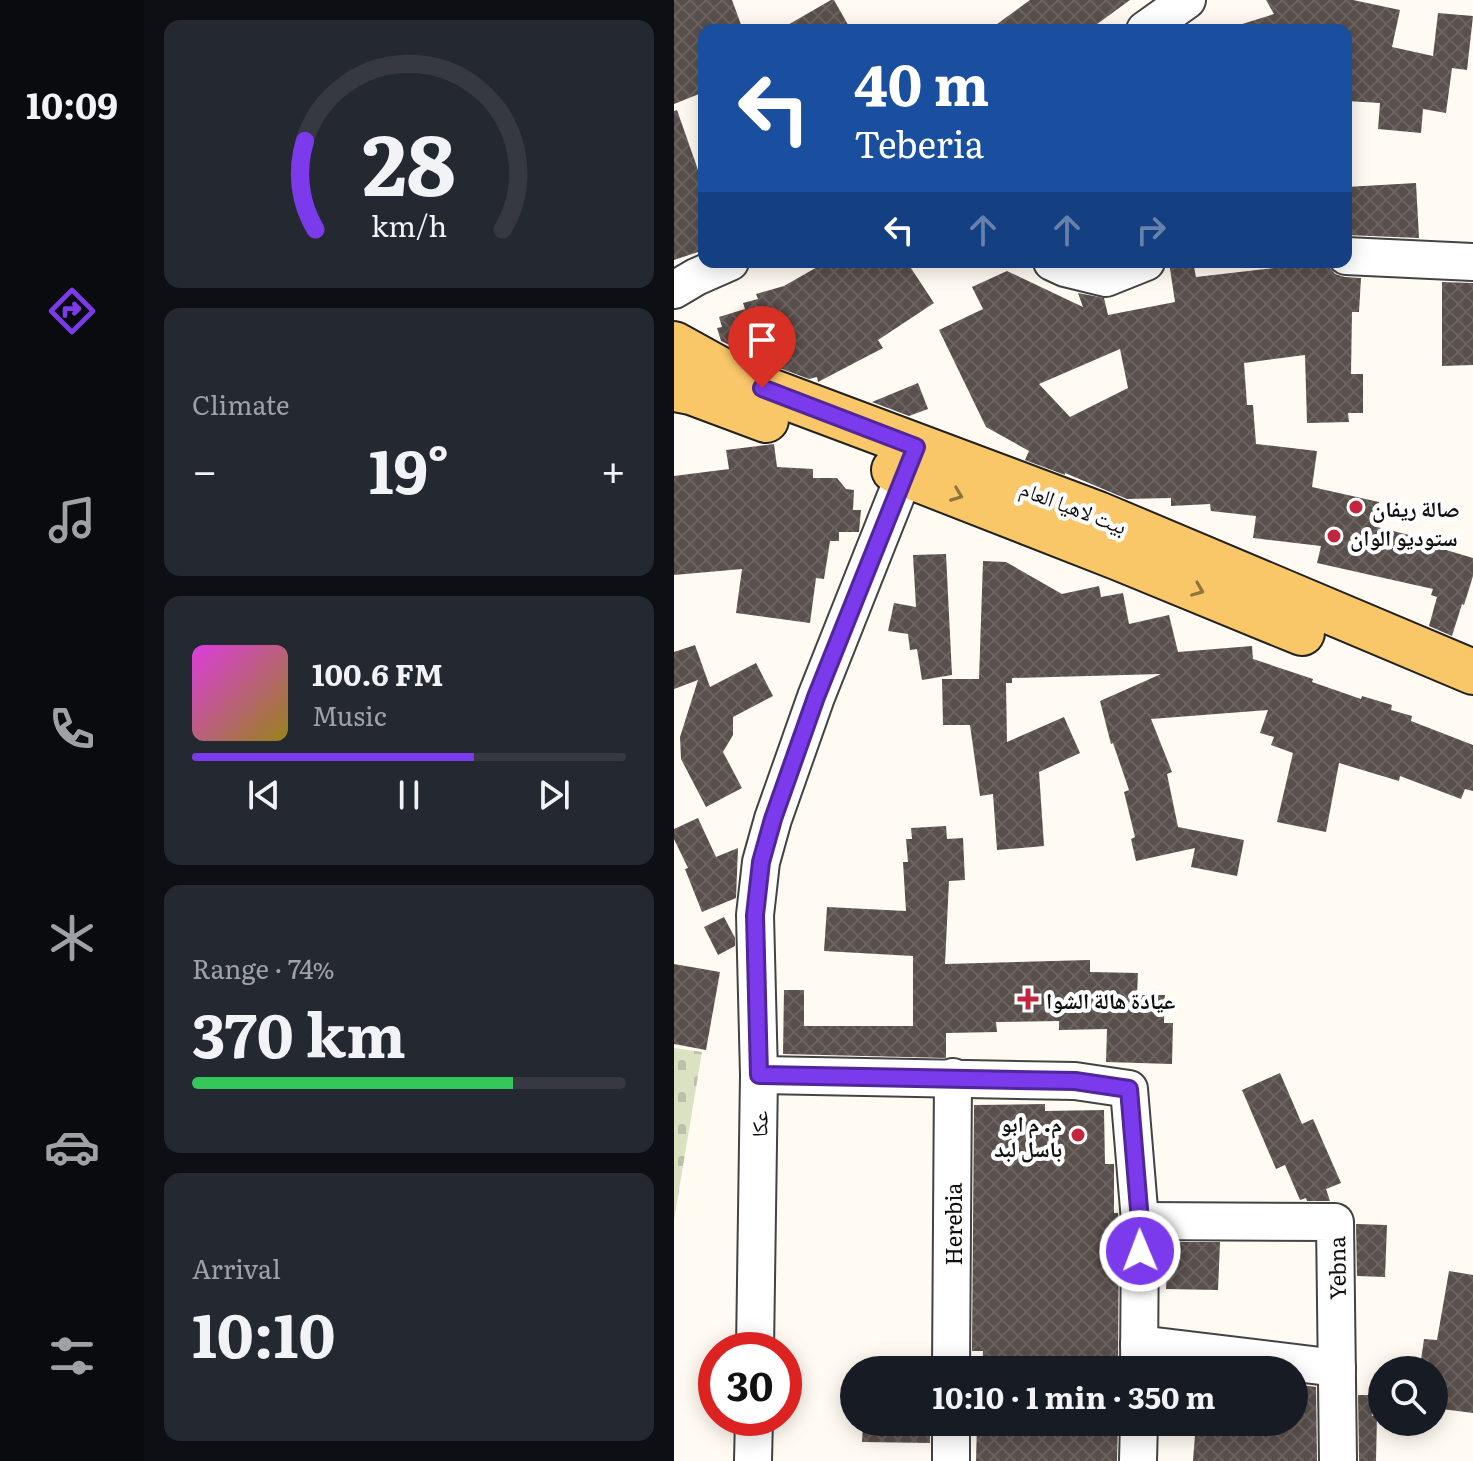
<!DOCTYPE html>
<meta charset="utf-8">
<style>
body{margin:0;font-family:Literata,"Noto Naskh Arabic",serif;background:#242831;color:#f1f3f6;height:100vh;display:flex;flex-direction:column;font-size:30px;white-space:nowrap}
*{box-sizing:border-box;margin:0}
p{font-size:26px;color:#9ea1a6}
.icon{flex:none;width:44px;height:44px;fill:none;stroke:currentColor;stroke-width:2;stroke-linecap:round;stroke-linejoin:round}
.map{position:relative;flex:1;overflow:hidden}
.sheet{display:flex;flex-direction:column;gap:20px;padding:20px;background:#0d0f14;width:530px}
.sheet>*{flex:none}
.banner{position:absolute;left:24px;top:24px;width:654px;height:244px;border-radius:16px;box-shadow:0 4px 20px #0003;background:#1a4fa0;color:#fff;overflow:hidden}
.fabs{position:absolute;left:694px;top:1356px;display:grid;gap:16px}
.fabs a{display:grid;place-items:center;width:80px;height:80px;border-radius:50%;background:#171b24;box-shadow:0 4px 20px #0003;font-size:40px}
.speed{position:absolute;left:24px;top:1332px;display:flex;gap:16px;font-size:40px;font-weight:700;text-align:center}
.speed>*{display:grid;place-content:center;width:104px;height:104px;border-radius:50%;background:#171b24;box-shadow:0 4px 20px #0003;line-height:1}
.speed .limit{border:12px solid #d22;background:#fff;color:#111}
.pin{position:absolute;display:grid;place-items:center;width:68px;height:68px;color:#fff;margin:-82px -34px;border-radius:50% 50% 50% 0;rotate:-45deg;box-shadow:0 0 8px #0007}
.pin .icon{rotate:45deg}
.me{position:absolute;width:88px;margin:-44px;rotate:359deg;stroke-linejoin:round;filter:drop-shadow(0 0 6px #0008)}
.turn{display:flex;align-items:center;gap:28px;height:168px;padding:0 24px;font-size:36px}
.turn .icon{width:104px;height:104px;stroke-width:2.5}
.turn b{display:block;font-size:56px;line-height:68px}
.lanes{display:flex;align-items:center;height:76px;padding:0 24px;background:#0003;justify-content:center;gap:40px;direction:ltr}
.lanes .off{opacity:.35}
.big{font-size:60px;font-weight:700;line-height:1.1}
.sheet .widget{flex:1;display:flex;flex-direction:column;justify-content:center;gap:12px;min-width:0;padding:0 28px;border-radius:16px;background:#242831}
.sheet .dial{align-items:center;gap:0}
.dial svg{height:208px;overflow:visible;fill:none;stroke:#363941;stroke-width:7;stroke-linecap:round;text-anchor:middle}
.dial text{fill:#f1f3f6;stroke:none}
.song{display:flex;align-items:center;gap:24px}
.cover{width:96px;height:96px;border-radius:12px;background:linear-gradient(135deg,hsl(300 70% 55%),hsl(50 70% 35%))}
.played{height:8px;border-radius:4px;background:linear-gradient(90deg,#7c3aed 65%,#363941 65%)}
.keys{display:flex;justify-content:space-around;direction:ltr}
.heat{display:flex;justify-content:space-between;align-items:center;font-size:44px;direction:ltr}
.charge{height:12px;border-radius:6px;background:linear-gradient(90deg,#34c759 74%,#363941 0)}
.trip{position:absolute;left:166px;top:1356px;width:468px;height:80px;border-radius:40px;background:#171b24;box-shadow:0 4px 20px #0003;font-weight:700;line-height:80px;text-align:center}
main{display:flex;flex:1;min-height:0}
.menu{display:flex;flex-direction:column;width:144px;justify-content:space-around;align-items:center;background:#090b0e;color:#9ea1a6}
.menu .icon{width:56px;height:56px}
.menu .on{color:#7c3aed}
.menu b{font-size:36px;color:#f1f3f6}
.map>svg:first-child{display:block}
.cemetery{fill:url(#cemetery-stones)}
.building{fill:url(#building-cross-hatch);fill-rule:evenodd}
.lines{fill:none;stroke-linecap:round;stroke-linejoin:round}
.minor-casing{stroke:#434343;stroke-width:40}
.major-casing{stroke:#212121;stroke-width:48}
.minor{stroke:#fff;stroke-width:36}
.major{stroke:#f9c668;stroke-width:44}
.oneway{stroke:#907440}
.route-casing{stroke:#51269a;stroke-width:20}
.route{stroke:#7c3aed;stroke-width:14}
.poi-dot{fill:#c2253d;stroke:#fff;stroke-width:3}
.labels{text-anchor:middle;dominant-baseline:central;stroke-width:8;stroke-linejoin:round;paint-order:stroke}
.street-label{font-size:22px;fill:#101010;stroke:#fff}
.poi-label{font-size:22px;font-weight:bold;fill:#101010;stroke:#fff;text-anchor:start}
</style>
<main>
<nav class="menu">
<b>10:09</b>
<svg class="icon on" aria-label="directions" viewBox="0 0 24 24"><path d="M12 3l9 9-9 9-9-9zM9 14v-3h6M13 9l2 2-2 2"/></svg>
<svg class="icon" aria-label="music" viewBox="0 0 24 24"><path d="M9 18V5l10-2v13"/><circle cx="6" cy="18" r="3"/><circle cx="16" cy="16" r="3"/></svg>
<svg class="icon" aria-label="phone" viewBox="0 0 24 24"><path d="M5 4h4l2 5-3 2q2 4 5 5l2-3 5 2v4C11 20 4 13 5 4z"/></svg>
<svg class="icon" aria-label="climate" viewBox="0 0 24 24"><path d="M12 3v18M4 7l16 10M4 17L20 7"/></svg>
<svg class="icon" aria-label="car" viewBox="0 0 24 24"><path d="M5 17H2v-5l4-1 3-4h7l3 4 3 1v5h-3M9 17h6M6 11h13"/><circle cx="7" cy="17" r="2"/><circle cx="17" cy="17" r="2"/></svg>
<svg class="icon" aria-label="filters" viewBox="0 0 24 24"><path d="M4 7h16M4 17h16"/><circle cx="9" cy="7" r="2"/><circle cx="15" cy="17" r="2"/></svg>
</nav>
<section class="sheet">
<div class="widget dial"><svg viewBox="0 0 100 80">
<path d="M14 69A42 42 0 1 1 86 69"/>
<path d="M14 69A42 42 0 0 1 10 35" stroke="#7c3aed"/>
<text x="50" y="56" font-size="32" font-weight="700">28</text>
<text x="50" y="72" font-size="11">km/h</text>
</svg></div>
<div class="widget"><p>Climate</p>
<div class="heat"><a>−</a><b class="big">19°</b><a>+</a></div>
</div>
<div class="widget">
<div class="song"><i class="cover"></i><div><b>100.6 FM</b><p>Music</p></div></div>
<div class="played"></div>
<div class="keys"><svg class="icon" aria-label="previous" viewBox="0 0 24 24"><path d="M18 5L8 12l10 7zM5 5v14"/></svg><svg class="icon" aria-label="pause" viewBox="0 0 24 24"><path d="M8 5v14M16 5v14"/></svg><svg class="icon" aria-label="next" viewBox="0 0 24 24"><path d="M6 5l10 7-10 7zM19 5v14"/></svg></div>
</div>
<div class="widget"><p>Range · 74%</p><b class="big">370 km</b><div class="charge"></div></div>
<div class="widget"><p>Arrival</p><b class="big">10:10</b></div>
</section>
<div class="map">
<svg width="799" height="1461" viewBox="0 0 799 1461">
<defs>
<pattern id="cemetery-stones" width="16" height="16" patternUnits="userSpaceOnUse" patternTransform="scale(2)"><rect width="16" height="16" fill="#dbe2c2"/><path d="M2 7V4a2 2 0 0 1 4 0v3zM10 15v-3a2 2 0 0 1 4 0v3z" fill="#bbc1a6"/></pattern>
<pattern id="building-cross-hatch" width="8" height="8" patternUnits="userSpaceOnUse" patternTransform="scale(2)"><rect width="8" height="8" fill="#594f4c"/><path d="M0 0l8 8M0 8l8-8" fill="none" stroke="#6c6461"/></pattern>
</defs>
<rect width="100%" height="100%" fill="#fffbf2"/>
<polygon class="cemetery" points="0,1048 28,1052 0,1220"/>
<g class="building">
<polygon points="0,0 58,0 69,30 30,30 30,92 0,104"/>
<polygon points="157,0 160,0 177,30 105,30"/>
<polygon points="356,0 456,0 415,30 315,30"/>
<polygon points="592,0 679,0 726,10 718,47 759,56 764,13 799,16 793,70 778,68 772,113 749,109 747,133 704,129 706,103 672,101 672,30 566,30 565,25 600,14"/>
<polygon points="3,110 30,187 30,250 0,260 0,111"/>
<polygon points="742,183 745,238 672,235 672,187"/>
<polygon points="152,262 233,262 260,303 204,340 209,348 144,382 143,377 135,379 97,365 47,341 43,328 48,327 45,317 71,309 69,303 84,299 82,294 110,286"/>
<path d="M495 262H519L522 277 634 264 653 265 661 274 671 277 687 278 685 312H678L677 374H689V413H674L675 422 633 423 631 355 570 363 573 405H579L582 444 643 451 638 487 705 502 699 526 763 542 762 547 799 558V576L790 605 788 604 778 636 755 626 763 597 757 595 759 589 643 563 647 546 579 538 582 516 537 511 536 504 497 506V498L453 499 391 473V475L351 460 355 451 312 427 265 330 309 309 298 287 333 271 409 307 404 293 430 298 434 315 501 302ZM446 349 454 388 396 417 365 384Z"/>
<polygon points="768,282 799,283 799,365 768,366"/>
<polygon points="244,383 254,409 235,416 198,402"/>
<polygon points="100,444 103,467 139,469 139,478 163,478 172,489 180,490 179,510 187,510 185,532 165,532 165,541 156,541 150,579 142,578 136,623 62,613 68,569 0,575 0,476 55,469 52,450"/>
<polygon points="272,554 278,675 248,680 243,649 236,650 234,634 214,631 220,603 242,607 239,555"/>
<polygon points="309,561 332,562 388,594 425,586 427,597 449,593 455,624 495,615 504,652 578,646 579,659 639,679 638,682 687,699 688,696 718,705 717,710 738,716 737,721 799,745 799,791 791,789 787,799 726,776 725,781 665,763 652,832 603,822 619,753 597,745 600,737 586,733 594,710 477,719 498,772 493,774 504,827 570,840 563,876 517,867 521,848 462,861 457,839 461,837 450,792 455,790 439,743 437,744 426,701 487,674 338,678 338,683 332,683 333,742 390,717 406,753 365,772 370,846 323,850 319,794 306,796 296,725 269,725 268,679 305,679"/>
<polygon points="21,645 36,687 82,663 99,696 59,717 59,735 49,752 68,788 32,807 7,759 6,737 24,680 0,689 0,652"/>
<polygon points="24,818 42,857 64,848 62,898 28,912 11,869 14,868 0,839 0,829"/>
<polygon points="272,826 273,839 289,838 291,880 275,881 271,964 416,960 416,972 464,973 463,995 491,995 490,1023 499,1023 498,1064 432,1062 433,1029 385,1030 385,1021 322,1022 323,1032 272,1033 272,1058 109,1054 110,990 130,990 130,1026 239,1026 239,956 150,951 153,907 232,911 229,862 234,862 232,839 238,839 237,828"/>
<polygon points="50,917 61,938 61,946 44,955 30,927"/>
<polygon points="0,964 46,972 32,1050 0,1044"/>
<polygon points="606,1073 628,1124 639,1119 667,1183 652,1189 656,1201 633,1201 632,1198 626,1200 611,1165 602,1169 568,1090"/>
<polygon points="371,1104 371,1111 430,1110 431,1164 440,1164 440,1213 444,1213 445,1222 444,1370 308,1370 309,1351 298,1351 300,1105"/>
<polygon points="682,1224 713,1225 711,1277 683,1276"/>
<polygon points="494,1242 546,1242 544,1290 492,1289"/>
<polygon points="775,1271 799,1275 799,1413 760,1408 760,1370 753,1370 754,1361 747,1360 750,1339 763,1340"/>
<polygon points="620,1384 642,1387 643,1461 519,1461 522,1422 620,1422"/>
<polygon points="684,1395 699,1395 698,1416 703,1416 702,1461 685,1461"/>
<polygon points="189,1422 256,1422 256,1443 188,1442"/>
<polygon points="303,1422 444,1422 443,1461 302,1461"/>
</g>
<g class="lines">
<g class="minor-casing">
<g id="minor">
<polyline points="471,30 513,0"/>
<polyline points="672,256 799,262"/>
<polyline points="378,262 391,268 432,278 472,262"/>
<polyline points="0,290 22,277 56,262"/>
<polyline points="85,1075 401,1081 455,1089 466,1221 465,1370"/>
<polyline points="466,1221 661,1222 664,1461"/>
<polyline points="465,1344 663,1368"/>
<polyline points="81,1350 85,1075 81,915 87,862 99,819 142,697 241,448"/>
<polyline points="277,1370 279,1077"/>
<polyline points="79,1461 80,1418"/>
<polyline points="277,1461 277,1422"/>
<polyline points="464,1461 465,1422"/>
</g>
</g>
<g class="major-casing">
<g id="major">
<polyline points="0,344 47,370 88,388 424,514 799,672"/>
<polyline points="0,389 17,392 92,420"/>
<polyline points="220,470 445,558 628,633"/>
</g>
</g>
<use href="#minor" class="minor"/>
<use href="#major" class="major"/>
</g>
<defs><path id="oneway-chevron" d="M-2-3.5L2.5 0L-2 3.5" fill="none" stroke-width="1.6" stroke-linecap="round" stroke-linejoin="round" transform="scale(2)"/></defs>
<g class="oneway">
<use href="#oneway-chevron" transform="translate(283 495) rotate(21)"/>
<use href="#oneway-chevron" transform="translate(524 590) rotate(22)"/>
</g>
<g class="lines">
<g class="route-casing">
<polyline id="route" points="88,388 242,447 142,697 99,819 87,862 81,915 85,1075 401,1081 455,1089 466,1221 466,1251"/>
</g>
<use href="#route" class="route"/>
</g>
<g class="poi-dot">
<circle cx="682" cy="507" r="8"/>
<circle cx="660" cy="536" r="8"/>
<path d="M350 987h8v8h8v8h-8v8h-8v-8h-8v-8h8z"/>
<circle cx="404" cy="1135" r="8"/>
</g>
<g class="labels">
<g class="street-label">
<text transform="translate(400 506) rotate(21)">بيت لاهيا العام</text>
<text transform="translate(84 1124) rotate(-89)">عكا</text>
<text transform="translate(278 1224) rotate(-90)">Herebia</text>
<text transform="translate(662 1268) rotate(-91)">Yebna</text>
</g>
<g class="poi-label">
<text x="698" y="507">صالة ريفان</text>
<text x="676" y="536">ستوديو الوان</text>
<text x="372" y="999">عيادة هالة الشوا</text>
<text x="388" y="1122" text-anchor="end">م. م ابو<tspan x="388" dy="25">باسل لبد</tspan></text>
</g>
</g>
</svg>
<div class="fabs">
<a><svg class="icon" aria-label="search" viewBox="0 0 24 24"><circle cx="10" cy="10" r="6"/><path d="M15 15l6 6"/></svg></a>
</div>
<div class="speed"><div class="limit">30</div></div>
<div class="pin" style="left:88px;top:388px;background:#d93025"><svg class="icon" aria-label="arrive" viewBox="0 0 24 24"><path d="M6 21V4h12l-3 4 3 4H6"/></svg></div>
<svg class="me" style="left:466px;top:1251px" viewBox="-20 -20 40 40"><circle r="17" fill="#7c3aed" stroke="#fff" stroke-width="3"/><path d="M0-11L8 9 0 5-8 9z" fill="#fff"/></svg>
<div class="trip">10:10 · 1 min · 350 m</div>
<div class="banner">
<div class="turn"><svg class="icon" aria-label="left" viewBox="0 0 24 24"><path d="M17 20v-9H6M10 6l-5 5 5 5"/></svg><div><b>40 m</b>Teberia</div></div>
<div class="lanes"><svg class="icon" aria-label="left" viewBox="0 0 24 24"><path d="M17 20v-9H6M10 6l-5 5 5 5"/></svg><svg class="icon off" aria-label="ahead" viewBox="0 0 24 24"><path d="M12 20V5M6 11l6-6 6 6"/></svg><svg class="icon off" aria-label="ahead" viewBox="0 0 24 24"><path d="M12 20V5M6 11l6-6 6 6"/></svg><svg class="icon off" aria-label="right" viewBox="0 0 24 24"><path d="M7 20v-9h11M14 6l5 5-5 5"/></svg></div>
</div>
</div>
</main>
